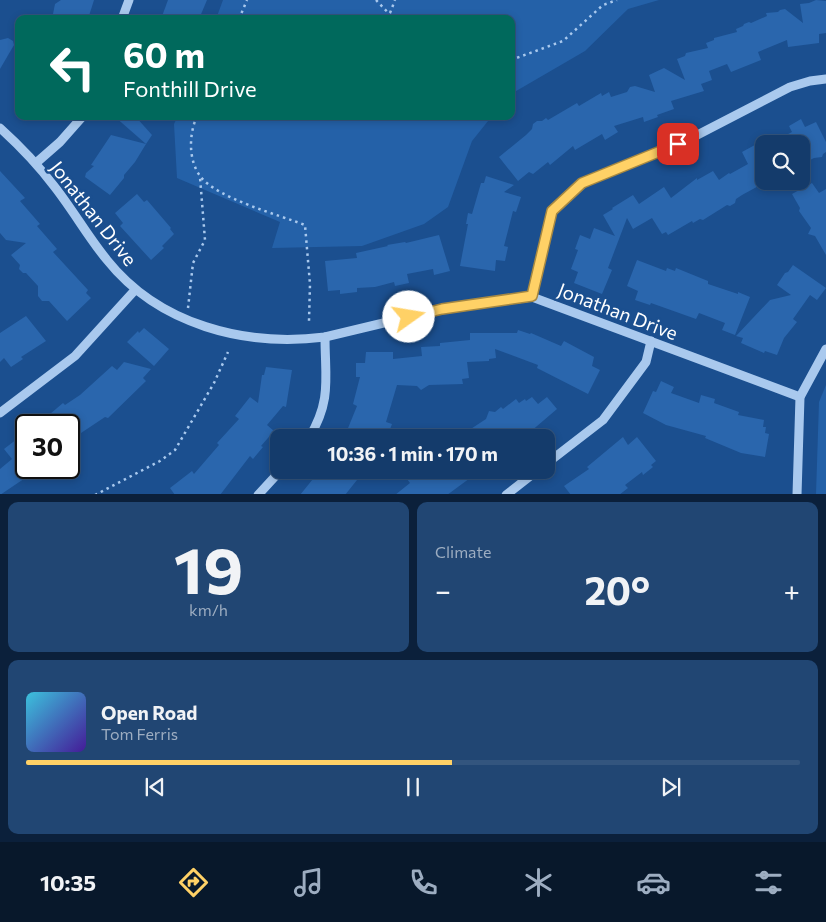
<!DOCTYPE html>
<meta charset="utf-8">
<style>
body{margin:0;font-family:Commissioner,sans-serif;background:#214673;color:#f1f3f6;height:100vh;display:flex;flex-direction:column;font-size:19px;white-space:nowrap}
*{box-sizing:border-box;margin:0}
p{font-size:16px;color:#9dadc1}
.icon{flex:none;width:28px;height:28px;fill:none;stroke:currentColor;stroke-width:2;stroke-linecap:round;stroke-linejoin:round}
.map{position:relative;height:494px;overflow:hidden}
.details{display:flex;flex-direction:column;gap:8px;padding:8px;background:#0b203b;flex:1}
.details>*{flex:none}
.banner{position:absolute;left:15px;top:15px;width:500px;height:105px;border-radius:10px;box-shadow:0 2px 8px #0003,0 0 0 1px #33557e;background:#00695c;color:#fff;overflow:hidden}
.tools{position:absolute;left:755px;top:135px;display:grid;gap:10px}
.tools a{display:grid;place-items:center;width:55px;height:55px;border-radius:10px;background:#143b6b;box-shadow:0 2px 8px #0003,0 0 0 1px #33557e;font-size:25px}
.speed{position:absolute;left:15px;top:414px;display:flex;gap:10px;font-size:25px;font-weight:700;text-align:center}
.speed>*{display:grid;place-content:center;width:65px;height:65px;border-radius:50%;background:#143b6b;box-shadow:0 2px 8px #0003,0 0 0 1px #33557e;line-height:1}
.speed .limit{border:2px solid #111;border-radius:8px;background:#fff;color:#111}
.pin{position:absolute;display:grid;place-items:center;width:42px;height:42px;color:#fff;margin:-21px;border-radius:10px;box-shadow:0 2px 8px #0006}
.me{position:absolute;width:55px;margin:-28px;rotate:77deg;stroke-linejoin:round;filter:drop-shadow(0 0 4px #0008)}
.turn{display:flex;align-items:center;gap:18px;height:105px;padding:0 25px;font-size:22px}
.turn .icon{width:65px;height:65px;stroke-width:2.5}
.turn b{display:block;font-size:35px;line-height:42px}
.big{font-size:38px;font-weight:700;line-height:1.1}
.details .tile{flex:1;display:flex;flex-direction:column;justify-content:center;gap:8px;min-width:0;padding:0 18px;border-radius:10px;background:#214673}
.details .dial{align-items:center;gap:0}
.dial b{font-size:65px;line-height:1}
.song{display:flex;align-items:center;gap:15px}
.cover{width:60px;height:60px;border-radius:8px;background:linear-gradient(135deg,hsl(190 70% 55%),hsl(260 70% 35%))}
.played{height:5px;border-radius:2px;background:linear-gradient(90deg,#ffd166 55%,#33557e 55%)}
.keys{display:flex;justify-content:space-around;direction:ltr}
.heat{display:flex;justify-content:space-between;align-items:center;font-size:28px;direction:ltr}
.details .tiles{flex:1;display:grid;gap:8px;grid-template-columns:1fr 1fr}
.tile:last-child{grid-column:span 2}
.trip{position:absolute;left:270px;top:429px;width:285px;height:50px;border-radius:10px;background:#143b6b;box-shadow:0 2px 8px #0003,0 0 0 1px #33557e;font-weight:700;line-height:50px;text-align:center}
.dock{display:flex;height:80px;justify-content:space-around;align-items:center;background:#08182b;color:#9dadc1}
.dock .icon{width:35px;height:35px}
.dock .selected{color:#ffd166}
.dock b{font-size:22px;color:#f1f3f6}
.map>svg:first-child{display:block}
.green{fill:#2461a8}
.building{fill:#2a66ad}
.lines{fill:none;stroke-linecap:round;stroke-linejoin:round}
.path{stroke:#a9c9ee;stroke-width:2.5;stroke-dasharray:2.5 4;stroke-linecap:butt}
.minor{stroke:#a9c9ee;stroke-width:9}
.route-casing{stroke:#a68842;stroke-width:12}
.route{stroke:#ffd166;stroke-width:9}
.labels{text-anchor:middle;dominant-baseline:central;stroke-width:5;stroke-linejoin:round;paint-order:stroke}
.street-label{font-size:19px;fill:#fff;stroke:#1b4f8f}
</style>
<div class="map">
<svg width="826" height="495" viewBox="0 0 826 495">
<rect width="100%" height="100%" fill="#1b4f8f"/>
<g class="green">
<polygon points="223,0 659,0 628,9 585,51 511,94 511,19 216,19"/>
<polygon points="178,116 492,116 472,141 448,207 424,224 362,246 272,248 280,222 177,178 174,124"/>
<polygon points="826,385 826,494 816,494 819,402"/>
</g>
<g class="building">
<polygon points="61,0 94,0 88,19 52,19 55,4"/>
<polygon points="168,0 207,0 199,19 161,19"/>
<polygon points="816,0 826,1 826,33 819,34 819,43 788,47 787,40 758,52 761,60 731,72 727,64 709,71 712,80 701,84 704,91 671,101 674,109 657,115 658,117 644,122 643,117 614,126 618,132 605,140 602,134 575,150 573,146 550,165 548,162 533,174 529,172 518,181 499,157 526,135 532,129 533,124 537,121 542,121 546,118 548,120 577,103 579,106 601,93 602,96 609,92 611,97 627,92 630,87 635,86 655,92 649,75 664,68 685,80 677,59 685,56 686,53 708,48 706,43 714,40 714,38 737,32 736,29 743,26 744,24 749,22 751,23 767,16 766,13 778,12 780,10 785,9 803,23 800,4 809,3"/>
<polygon points="8,38 13,41 14,45 0,69 0,40"/>
<polygon points="114,116 135,116 152,135 146,144"/>
<polygon points="801,119 805,127 816,122 826,142 826,152 823,154 822,157 814,158 806,162 801,152 801,144 769,144 792,132 789,126"/>
<polygon points="111,135 146,144 135,162 124,175 124,178 110,195 85,177 86,173 94,166 91,165"/>
<polygon points="764,140 764,183 742,195 736,199 735,203 730,206 727,205 703,220 700,219 693,223 692,221 668,235 666,232 662,234 652,218 633,229 627,218 608,268 612,270 602,294 574,283 578,272 571,269 578,250 575,249 580,235 590,239 594,228 615,236 603,215 613,209 612,208 633,195 639,204 664,187 671,198 697,178 697,180 713,171 719,180 729,173 730,174 748,164 742,152"/>
<polygon points="0,171 25,198 20,201 40,224 37,226 57,249 53,252 88,290 86,293 91,298 67,321 49,301 42,301 38,296 38,286 26,273 23,273 19,269 20,265 11,255 26,243 6,240 0,233"/>
<polygon points="486,176 514,185 504,192 521,197 516,212 513,211 504,246 508,247 505,261 496,260 495,271 460,266 468,224 466,224 468,213 472,214 481,183 484,183"/>
<polygon points="812,183 819,193 826,189 826,255 815,236 808,234 811,228 799,211 800,208 792,194"/>
<polygon points="137,194 144,202 147,200 171,228 170,229 174,234 162,246 164,248 151,260 120,226 123,223 115,213"/>
<polygon points="439,235 450,271 434,275 433,269 407,274 409,283 395,286 394,282 375,287 357,288 357,292 340,294 340,290 328,291 325,261 357,258 356,253 388,246 387,245 405,242 406,243"/>
<polygon points="637,260 666,271 667,268 675,271 676,268 708,281 708,284 738,294 738,292 750,297 735,335 722,330 725,323 699,313 696,319 651,303 650,305 635,300 638,291 627,286"/>
<polygon points="793,265 826,288 817,300 810,295 793,319 797,322 784,338 777,355 765,351 764,353 741,343 743,338 736,336 770,300 791,295 777,285 785,273 788,272"/>
<polygon points="26,316 46,341 21,357 23,359 11,367 4,358 0,362 0,333"/>
<polygon points="144,328 169,349 154,366 127,342 138,331 139,333"/>
<polygon points="518,330 530,334 531,333 561,346 564,341 594,357 592,366 600,370 588,394 537,368 538,365 495,349 496,358 489,359 489,361 467,362 469,378 462,379 463,384 429,385 421,390 417,386 397,385 386,422 392,424 389,432 391,438 344,438 357,406 353,404 360,377 356,377 356,363 365,363 366,352 393,352 393,359 422,356 421,347 440,346 440,343 470,340 470,333 517,333"/>
<polygon points="124,362 151,369 143,378 146,381 108,418 105,417 72,439 69,434 69,425 37,425 63,403 65,405 80,395 112,366 117,370"/>
<polygon points="266,367 292,370 286,407 283,406 267,425 274,431 261,446 263,447 253,459 250,456 220,495 175,495 170,488 192,471 194,474 219,445 217,443 239,419 235,416 250,397 258,403 262,375 264,375"/>
<polygon points="661,381 674,387 671,393 699,403 701,395 715,399 714,403 739,412 738,415 764,420 763,427 766,427 765,433 769,434 765,457 741,453 705,438 706,436 666,425 643,413 653,391 656,392"/>
<polygon points="532,397 538,404 547,397 557,409 523,438 457,438 486,419 489,411 495,412 501,407 503,409 516,399 519,403 525,399 526,401"/>
<polygon points="26,432 26,468 40,468 0,495 0,469 12,459 4,449"/>
<polygon points="623,437 628,445 637,437 656,461 651,465 653,467 643,475 642,472 625,485 628,488 619,495 571,495 564,486 589,469 587,467"/>
<polygon points="325,470 365,470 345,495 300,495 317,474 320,476"/>
<polygon points="413,470 481,470 447,495 395,495 410,483 407,479 412,475"/>
</g>
<g class="lines">
<g class="path">
<polyline points="376,0 394,19"/>
<polyline points="390,13 395,0"/>
<polyline points="239,19 247,0"/>
<polyline points="511,60 563,41 603,5 617,0"/>
<path d="M197 116C189 134 188 159 200 176 216 198 279 215 305 225L310 284 309 321"/>
<polyline points="188,308 193,263 205,240 200,177"/>
<polyline points="95,495 160,461 175,450 214,383 228,352"/>
</g>
<g class="minor">
<polyline points="122,19 129,0"/>
<path d="M0 128C20 146 38 165 54 186 73 210 88 237 107 260 159 325 245 347 325 337L442 309 532 297 800 397"/>
<polyline points="36,163 60,142 83,116"/>
<polyline points="532,297 552,211 582,183 678,145 790,87 810,81 826,79"/>
<polyline points="0,413 75,356 135,290"/>
<path d="M309 438C332 400 325 378 325 337"/>
<polyline points="546,464 603,420 646,362 651,341"/>
<polyline points="258,495 281,470"/>
<polyline points="506,495 538,470"/>
<polyline points="797,495 800,397 826,349"/>
</g>
</g>
<g class="lines">
<g class="route-casing">
<polyline id="route" points="409,317 442,309 532,296 552,211 582,183 678,144"/>
</g>
<use href="#route" class="route"/>
</g>
<g class="labels">
<g class="street-label">
<text transform="translate(94 213) rotate(52)">Jonathan Drive</text>
<text transform="translate(618 311) rotate(21)">Jonathan Drive</text>
</g>
</g>
</svg>
<div class="tools">
<a><svg class="icon" aria-label="search" viewBox="0 0 24 24"><circle cx="10" cy="10" r="6"/><path d="M15 15l6 6"/></svg></a>
</div>
<div class="speed"><div class="limit">30</div></div>
<div class="pin" style="left:678px;top:144px;background:#d93025"><svg class="icon" aria-label="arrive" viewBox="0 0 24 24"><path d="M6 21V4h12l-3 4 3 4H6"/></svg></div>
<svg class="me" style="left:409px;top:317px" viewBox="-20 -20 40 40"><circle r="19" fill="#fff"/><path d="M0-13L10 11 0 6-10 11z" fill="#ffd166"/></svg>
<div class="trip">10:36 · 1 min · 170 m</div>
<div class="banner">
<div class="turn"><svg class="icon" aria-label="left" viewBox="0 0 24 24"><path d="M17 20v-9H6M10 6l-5 5 5 5"/></svg><div><b>60 m</b>Fonthill Drive</div></div>
</div>
</div>
<section class="details">
<div class="tiles">
<div class="tile dial"><b>19</b><p>km/h</p></div>
<div class="tile"><p>Climate</p>
<div class="heat"><a>−</a><b class="big">20°</b><a>+</a></div>
</div>
<div class="tile">
<div class="song"><i class="cover"></i><div><b>Open Road</b><p>Tom Ferris</p></div></div>
<div class="played"></div>
<div class="keys"><svg class="icon" aria-label="previous" viewBox="0 0 24 24"><path d="M18 5L8 12l10 7zM5 5v14"/></svg><svg class="icon" aria-label="pause" viewBox="0 0 24 24"><path d="M8 5v14M16 5v14"/></svg><svg class="icon" aria-label="next" viewBox="0 0 24 24"><path d="M6 5l10 7-10 7zM19 5v14"/></svg></div>
</div>
</div>
</section>
<nav class="dock">
<b>10:35</b>
<svg class="icon selected" aria-label="directions" viewBox="0 0 24 24"><path d="M12 3l9 9-9 9-9-9zM9 14v-3h6M13 9l2 2-2 2"/></svg>
<svg class="icon" aria-label="music" viewBox="0 0 24 24"><path d="M9 18V5l10-2v13"/><circle cx="6" cy="18" r="3"/><circle cx="16" cy="16" r="3"/></svg>
<svg class="icon" aria-label="phone" viewBox="0 0 24 24"><path d="M5 4h4l2 5-3 2q2 4 5 5l2-3 5 2v4C11 20 4 13 5 4z"/></svg>
<svg class="icon" aria-label="climate" viewBox="0 0 24 24"><path d="M12 3v18M4 7l16 10M4 17L20 7"/></svg>
<svg class="icon" aria-label="car" viewBox="0 0 24 24"><path d="M5 17H2v-5l4-1 3-4h7l3 4 3 1v5h-3M9 17h6M6 11h13"/><circle cx="7" cy="17" r="2"/><circle cx="17" cy="17" r="2"/></svg>
<svg class="icon" aria-label="filters" viewBox="0 0 24 24"><path d="M4 7h16M4 17h16"/><circle cx="9" cy="7" r="2"/><circle cx="15" cy="17" r="2"/></svg>
</nav>
